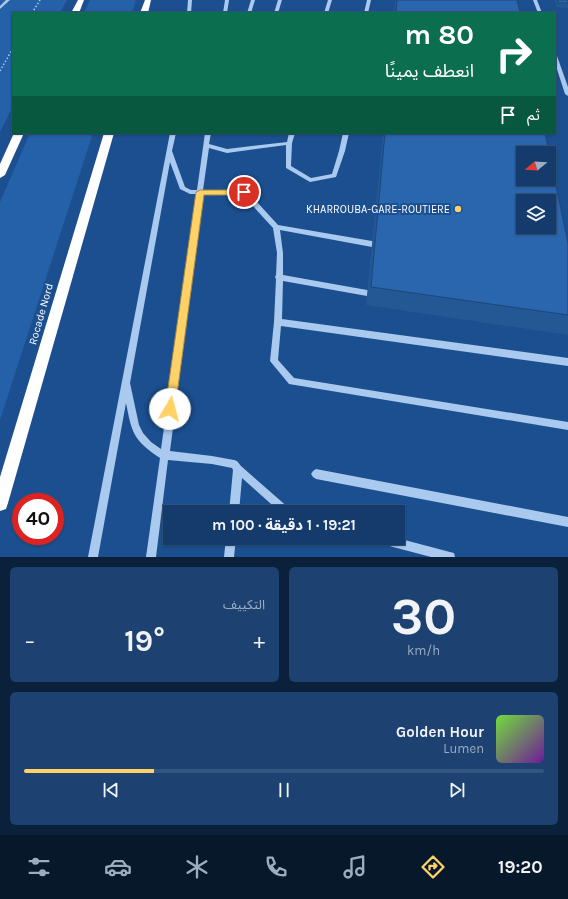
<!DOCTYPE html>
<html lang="ar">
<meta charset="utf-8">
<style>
body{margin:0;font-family:Karla,"Noto Sans Arabic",sans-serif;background:#1d4271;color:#f1f3f6;direction:rtl;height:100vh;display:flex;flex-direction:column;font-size:15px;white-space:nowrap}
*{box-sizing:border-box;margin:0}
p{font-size:13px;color:#9dadc1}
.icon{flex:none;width:22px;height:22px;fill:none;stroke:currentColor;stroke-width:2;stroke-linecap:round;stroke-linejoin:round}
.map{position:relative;height:557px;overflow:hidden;direction:ltr}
.details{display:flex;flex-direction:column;gap:10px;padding:10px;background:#0b203b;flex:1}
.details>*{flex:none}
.banner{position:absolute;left:12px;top:12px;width:544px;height:122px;border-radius:0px;box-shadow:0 1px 3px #0004,0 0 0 1px #33557e;direction:rtl;background:#0b6e4f;color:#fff;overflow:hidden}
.needle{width:26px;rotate:252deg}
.controls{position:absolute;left:516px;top:146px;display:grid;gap:8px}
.controls a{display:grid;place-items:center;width:40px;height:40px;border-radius:0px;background:#143b6b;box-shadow:0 1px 3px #0004,0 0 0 1px #33557e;font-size:20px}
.speed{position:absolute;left:12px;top:493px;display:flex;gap:8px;font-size:20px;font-weight:700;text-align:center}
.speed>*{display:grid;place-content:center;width:52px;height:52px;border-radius:50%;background:#143b6b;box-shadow:0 1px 3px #0004,0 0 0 1px #33557e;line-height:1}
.speed .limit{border:6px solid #d22;background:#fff;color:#111}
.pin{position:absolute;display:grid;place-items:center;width:34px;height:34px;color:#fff;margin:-17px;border:2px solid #fff;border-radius:50%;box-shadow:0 1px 4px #0007}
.me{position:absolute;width:44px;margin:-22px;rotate:8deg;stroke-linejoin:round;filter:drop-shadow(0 0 3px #0008)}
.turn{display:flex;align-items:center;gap:14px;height:84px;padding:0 16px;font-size:18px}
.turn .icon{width:52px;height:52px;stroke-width:2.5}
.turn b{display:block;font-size:28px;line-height:34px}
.then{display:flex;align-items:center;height:38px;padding:0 16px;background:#0003;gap:8px;font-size:15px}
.big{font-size:30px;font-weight:700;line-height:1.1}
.details .card{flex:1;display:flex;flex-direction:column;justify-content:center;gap:6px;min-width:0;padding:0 14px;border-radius:6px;background:#1d4271}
.details .dial{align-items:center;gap:0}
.dial b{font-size:52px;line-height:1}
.song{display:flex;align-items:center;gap:12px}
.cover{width:48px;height:48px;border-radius:6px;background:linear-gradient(135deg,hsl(100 70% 55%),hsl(280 70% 35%))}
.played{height:4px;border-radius:2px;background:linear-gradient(90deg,#ffd166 25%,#33557e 25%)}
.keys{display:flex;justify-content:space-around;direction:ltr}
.heat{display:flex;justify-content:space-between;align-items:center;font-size:22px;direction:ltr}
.details .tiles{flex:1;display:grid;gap:10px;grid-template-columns:1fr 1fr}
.card:last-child{grid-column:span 2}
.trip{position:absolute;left:163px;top:505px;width:242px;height:40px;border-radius:0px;background:#143b6b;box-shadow:0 1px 3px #0004,0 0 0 1px #33557e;font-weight:700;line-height:40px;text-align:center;direction:rtl}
.tab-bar{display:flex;height:64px;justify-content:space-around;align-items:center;background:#08182b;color:#9dadc1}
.tab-bar .icon{width:28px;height:28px}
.tab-bar .selected{color:#ffd166}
.tab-bar b{font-size:18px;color:#f1f3f6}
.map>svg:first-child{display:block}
.green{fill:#2461a8}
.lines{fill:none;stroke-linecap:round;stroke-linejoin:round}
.path{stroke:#a9c9ee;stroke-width:1.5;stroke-dasharray:1.5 2;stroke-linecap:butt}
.minor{fill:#a9c9ee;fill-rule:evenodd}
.highway{fill:#fff;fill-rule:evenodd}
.wall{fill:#245895}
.building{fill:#2a66ad;stroke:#1d4779;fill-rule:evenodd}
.route{fill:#ffd166;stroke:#a68842}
.poi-dot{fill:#ffd166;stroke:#1b4f8f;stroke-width:1.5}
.labels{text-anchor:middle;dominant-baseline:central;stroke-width:4;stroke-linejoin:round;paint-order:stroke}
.poi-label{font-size:11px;fill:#fff;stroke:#1b4f8f;text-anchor:end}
.street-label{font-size:11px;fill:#fff;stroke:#1b4f8f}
</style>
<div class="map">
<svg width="568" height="557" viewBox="0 0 568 557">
<rect width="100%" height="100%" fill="#1b4f8f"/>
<g class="green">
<polygon points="0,0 67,0 60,13 13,13 13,106 0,132"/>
<polygon points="90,0 136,0 132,13 84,13"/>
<polygon points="30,133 93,133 0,420 0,202"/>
</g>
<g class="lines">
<g class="path">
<polyline points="32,13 40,0"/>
<polyline points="0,71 13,48"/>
</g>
<g class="minor">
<polygon points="6,0 10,0 0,9 0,6"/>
<polygon points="188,0 192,0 191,13 187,13"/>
<polygon points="225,0 229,0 227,13 223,13"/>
<polygon points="251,0 255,0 251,13 247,13"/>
<polygon points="278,0 282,0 278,13 274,13"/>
<polygon points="328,0 332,0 328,13 324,13"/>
<polygon points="367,0 371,0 368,13 364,13"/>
<polygon points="533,0 537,0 542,13 538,13"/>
<polygon points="555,55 557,56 568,87 568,96 565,94 555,63"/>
<path d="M170 133H176L172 151 185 187 191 190H197L205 133H211L209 144 227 149 287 142 289 133H295L292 143 291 166 311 178 332 174 339 151 343 133H349L345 151 336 177 310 182 286 168V145L227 153 209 148 203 190H246L278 225 372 241 375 244 372 247 280 230 283 253V275L367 290 370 291 371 293 370 295 367 296 283 281 282 319 568 358V366L281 326 278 360 294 378 568 422V430L289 384 270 361 274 322 276 279 275 277 276 275 277 253 273 228 242 194H203L170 451 212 456 234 460 237 461 241 466 290 509 292 512H280L242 478 239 512H229L233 470 232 468 212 464 168 460 156 557H146L160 458C133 440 132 433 126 403L98 557H88ZM170 162 180 189 190 194H197L161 449 151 442 143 433 139 425 130 383Z"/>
<polygon points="316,469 568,517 568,527 316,479 313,477 311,474 313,471"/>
<polygon points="226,538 236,538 234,557 224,557"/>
<polygon points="373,538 397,538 450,552 454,553 455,557 431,557 378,543 375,541"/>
</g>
<g class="highway">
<polygon points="78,0 84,0 79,13 71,13"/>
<polygon points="145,0 151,0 148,13 140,13"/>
<polygon points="14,133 24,133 5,175 0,178 0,164"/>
<polygon points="104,133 114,133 8,503 6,509 0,511 0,477"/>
</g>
</g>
<g class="wall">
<polygon points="395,0 517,0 520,13 394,13"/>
<polygon points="555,0 568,0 568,9 568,8 557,7"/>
<polygon points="383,133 545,133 568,243 568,335 366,305"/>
</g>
<g class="building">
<polygon points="397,0 517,0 520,13 396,13"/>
<rect x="558" y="0" width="10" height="3"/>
<path d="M385 133H545L568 243V315L371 287ZM523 153H549V179H523ZM523 201H549V227H523Z"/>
</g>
<polygon class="route" points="200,190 244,190 248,192 244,195 204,195 175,409 174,412 170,414 166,412 165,409 196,192"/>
<circle class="poi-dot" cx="458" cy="209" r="4"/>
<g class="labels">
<g class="poi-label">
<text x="450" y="209">KHARROUBA-GARE-ROUTIERE</text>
</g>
<g class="street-label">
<text transform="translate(41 314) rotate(-74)">Rocade Nord</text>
</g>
</g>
</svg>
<div class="controls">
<a><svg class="needle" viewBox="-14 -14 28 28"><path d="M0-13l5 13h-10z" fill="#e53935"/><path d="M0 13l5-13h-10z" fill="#9dadc1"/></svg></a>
<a><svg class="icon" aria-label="layers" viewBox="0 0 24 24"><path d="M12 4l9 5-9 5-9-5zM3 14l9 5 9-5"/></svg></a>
</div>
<div class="speed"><div class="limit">40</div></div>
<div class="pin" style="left:244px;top:192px;background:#d93025"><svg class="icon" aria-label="arrive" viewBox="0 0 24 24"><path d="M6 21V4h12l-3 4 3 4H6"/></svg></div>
<svg class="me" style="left:170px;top:409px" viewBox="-20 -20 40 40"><circle r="19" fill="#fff"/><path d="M0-13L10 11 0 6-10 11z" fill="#ffd166"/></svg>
<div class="trip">19:21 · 1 دقيقة · 100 m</div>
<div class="banner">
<div class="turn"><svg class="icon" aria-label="right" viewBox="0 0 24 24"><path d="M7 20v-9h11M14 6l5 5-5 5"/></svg><div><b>80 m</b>انعطف يمينًا</div></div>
<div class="then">ثم<svg class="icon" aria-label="arrive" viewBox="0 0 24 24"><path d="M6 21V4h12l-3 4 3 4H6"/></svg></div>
</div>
</div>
<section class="details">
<div class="tiles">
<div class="card dial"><b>30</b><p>km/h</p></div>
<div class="card"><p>التكييف</p>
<div class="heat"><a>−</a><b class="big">19°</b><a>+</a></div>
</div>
<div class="card">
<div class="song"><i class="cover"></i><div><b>Golden Hour</b><p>Lumen</p></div></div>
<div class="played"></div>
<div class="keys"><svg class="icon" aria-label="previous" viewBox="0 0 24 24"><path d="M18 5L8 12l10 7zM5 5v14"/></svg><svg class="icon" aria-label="pause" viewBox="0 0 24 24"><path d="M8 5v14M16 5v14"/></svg><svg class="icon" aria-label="next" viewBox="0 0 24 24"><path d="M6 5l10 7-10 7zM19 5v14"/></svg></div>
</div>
</div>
</section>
<nav class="tab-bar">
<b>19:20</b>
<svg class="icon selected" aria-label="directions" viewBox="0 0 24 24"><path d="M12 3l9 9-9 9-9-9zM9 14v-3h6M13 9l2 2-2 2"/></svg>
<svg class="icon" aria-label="music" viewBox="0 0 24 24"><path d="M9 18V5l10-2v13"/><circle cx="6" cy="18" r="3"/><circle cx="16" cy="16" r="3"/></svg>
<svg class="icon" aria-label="phone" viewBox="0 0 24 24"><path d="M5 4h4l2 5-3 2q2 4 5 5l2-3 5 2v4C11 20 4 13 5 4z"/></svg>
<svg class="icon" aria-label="climate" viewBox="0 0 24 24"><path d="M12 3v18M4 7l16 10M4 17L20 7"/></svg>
<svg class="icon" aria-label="car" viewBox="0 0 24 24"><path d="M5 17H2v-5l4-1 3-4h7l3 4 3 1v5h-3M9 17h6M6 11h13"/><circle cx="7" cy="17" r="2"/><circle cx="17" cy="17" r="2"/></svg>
<svg class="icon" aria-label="filters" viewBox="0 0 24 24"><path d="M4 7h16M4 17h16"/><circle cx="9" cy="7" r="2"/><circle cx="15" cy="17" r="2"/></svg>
</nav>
